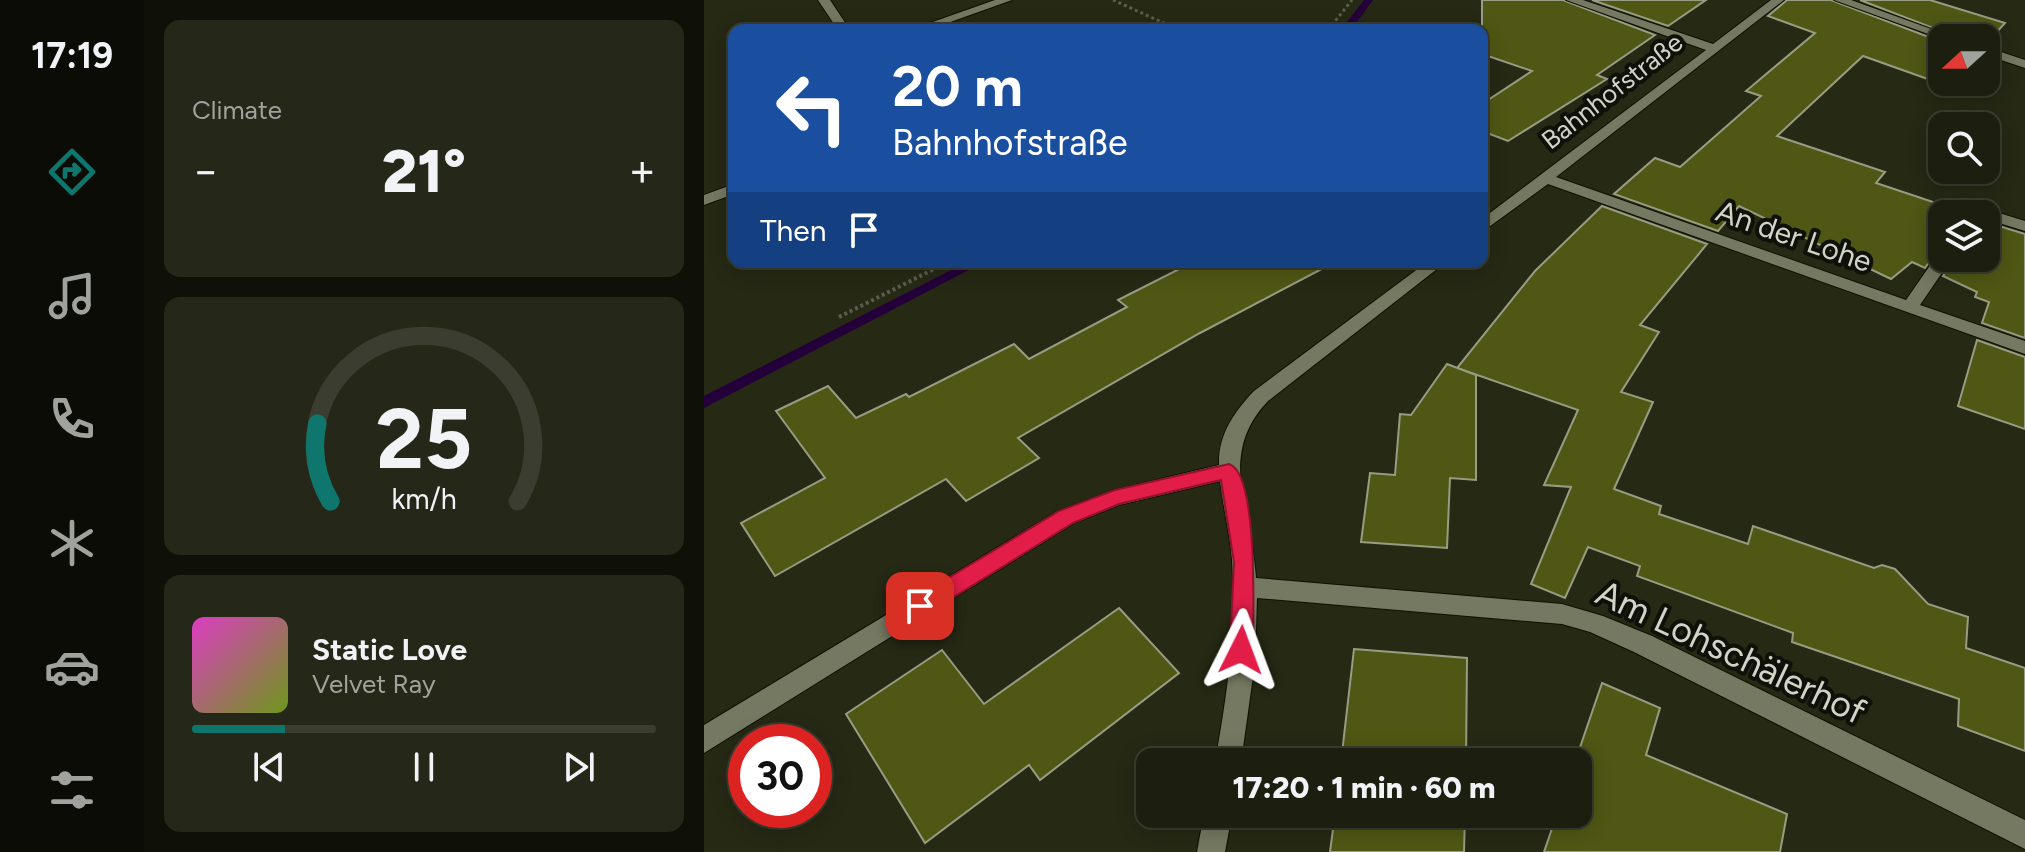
<!DOCTYPE html>
<meta charset="utf-8">
<style>
body{margin:0;font-family:Figtree,sans-serif;background:#252718;color:#f1f3f6;height:100vh;display:flex;flex-direction:column;font-size:30px;white-space:nowrap}
*{box-sizing:border-box;margin:0}
p{font-size:26px;color:#a0a29e}
.icon{flex:none;width:44px;height:44px;fill:none;stroke:currentColor;stroke-width:2;stroke-linecap:round;stroke-linejoin:round}
.map{position:relative;flex:1;overflow:hidden}
.side{display:flex;flex-direction:column;gap:20px;padding:20px;background:#0f1108;width:560px}
.side>*{flex:none}
.hud{position:absolute;left:24px;top:24px;width:760px;height:244px;border-radius:16px;box-shadow:0 4px 20px #0003,0 0 0 2px #3a3d2f;background:#1a4fa0;color:#fff;overflow:hidden}
.needle{width:52px;rotate:249deg}
.tools{position:absolute;left:1224px;top:24px;display:grid;gap:16px}
.tools a{display:grid;place-items:center;width:72px;height:72px;border-radius:16px;background:#1c1f0f;box-shadow:0 4px 20px #0003,0 0 0 2px #3a3d2f;font-size:40px}
.speed{position:absolute;left:24px;top:724px;display:flex;gap:16px;font-size:40px;font-weight:700;text-align:center}
.speed>*{display:grid;place-content:center;width:104px;height:104px;border-radius:50%;background:#1c1f0f;box-shadow:0 4px 20px #0003,0 0 0 2px #3a3d2f;line-height:1}
.speed .limit{border:12px solid #d22;background:#fff;color:#111}
.pin{position:absolute;display:grid;place-items:center;width:68px;height:68px;color:#fff;margin:-34px;border-radius:16px;box-shadow:0 4px 12px #0006}
.me{position:absolute;width:88px;margin:-44px;rotate:3deg;stroke-linejoin:round;filter:drop-shadow(0 0 6px #0008)}
.turn{display:flex;align-items:center;gap:28px;height:168px;padding:0 32px;font-size:36px}
.turn .icon{width:104px;height:104px;stroke-width:2.5}
.turn b{display:block;font-size:56px;line-height:68px}
.then{display:flex;align-items:center;height:76px;padding:0 32px;background:#0003;gap:16px;font-size:30px}
.big{font-size:60px;font-weight:800;line-height:1.1}
.side .tile{flex:1;display:flex;flex-direction:column;justify-content:center;gap:12px;min-width:0;padding:0 28px;border-radius:16px;background:#252718}
.side .dial{align-items:center;gap:0}
.dial svg{height:208px;overflow:visible;fill:none;stroke:#3a3d2f;stroke-width:7;stroke-linecap:round;text-anchor:middle}
.dial text{fill:#f1f3f6;stroke:none}
.song{display:flex;align-items:center;gap:24px}
.cover{width:96px;height:96px;border-radius:12px;background:linear-gradient(135deg,hsl(310 70% 55%),hsl(80 70% 35%))}
.played{height:8px;border-radius:4px;background:linear-gradient(90deg,#0f766e 20%,#3a3d2f 20%)}
.keys{display:flex;justify-content:space-around;direction:ltr}
.heat{display:flex;justify-content:space-between;align-items:center;font-size:44px;direction:ltr}
.trip{position:absolute;left:432px;top:748px;width:456px;height:80px;border-radius:16px;background:#1c1f0f;box-shadow:0 4px 20px #0003,0 0 0 2px #3a3d2f;font-weight:800;line-height:80px;text-align:center}
main{display:flex;flex:1;min-height:0}
.tabs{display:flex;flex-direction:column;width:144px;justify-content:space-around;align-items:center;background:#0b0c06;color:#a0a29e}
.tabs .icon{width:56px;height:56px}
.tabs .active{color:#0f766e}
.tabs b{font-size:36px;color:#f1f3f6}
.map>svg:first-child{display:block}
.lines{fill:none;stroke-linecap:round;stroke-linejoin:round}
.stream{fill:#24003b;fill-rule:evenodd}
.building{fill:#505714;stroke:#979c83;stroke-width:2}
.minor-casing{stroke:#0f1101;stroke-width:2}
.path-far1{stroke:#5b5e4c;stroke-width:3;stroke-dasharray:3 3;stroke-linecap:butt}
.path{stroke:#5b5e4c;stroke-width:4;stroke-dasharray:3 3;stroke-linecap:butt}
.minor{fill:#757961;fill-rule:evenodd}
.route{fill:#e11d48;stroke:#92132f;stroke-width:2}
.labels{text-anchor:middle;dominant-baseline:central;stroke-width:8;stroke-linejoin:round;paint-order:stroke}
.far-street-label{font-size:26px;fill:#d0d3c6;stroke:#0f1008}
.street-label{font-size:30px;fill:#d0d3c6;stroke:#0f1008}
.near-street-label{font-size:36px;fill:#d0d3c6;stroke:#0f1008}
</style>
<main>
<nav class="tabs">
<b>17:19</b>
<svg class="icon active" aria-label="directions" viewBox="0 0 24 24"><path d="M12 3l9 9-9 9-9-9zM9 14v-3h6M13 9l2 2-2 2"/></svg>
<svg class="icon" aria-label="music" viewBox="0 0 24 24"><path d="M9 18V5l10-2v13"/><circle cx="6" cy="18" r="3"/><circle cx="16" cy="16" r="3"/></svg>
<svg class="icon" aria-label="phone" viewBox="0 0 24 24"><path d="M5 4h4l2 5-3 2q2 4 5 5l2-3 5 2v4C11 20 4 13 5 4z"/></svg>
<svg class="icon" aria-label="climate" viewBox="0 0 24 24"><path d="M12 3v18M4 7l16 10M4 17L20 7"/></svg>
<svg class="icon" aria-label="car" viewBox="0 0 24 24"><path d="M5 17H2v-5l4-1 3-4h7l3 4 3 1v5h-3M9 17h6M6 11h13"/><circle cx="7" cy="17" r="2"/><circle cx="17" cy="17" r="2"/></svg>
<svg class="icon" aria-label="filters" viewBox="0 0 24 24"><path d="M4 7h16M4 17h16"/><circle cx="9" cy="7" r="2"/><circle cx="15" cy="17" r="2"/></svg>
</nav>
<section class="side">
<div class="tile"><p>Climate</p>
<div class="heat"><a>−</a><b class="big">21°</b><a>+</a></div>
</div>
<div class="tile dial"><svg viewBox="0 0 100 80">
<path d="M14 69A42 42 0 1 1 86 69"/>
<path d="M14 69A42 42 0 0 1 9 39" stroke="#0f766e"/>
<text x="50" y="56" font-size="32" font-weight="700">25</text>
<text x="50" y="72" font-size="11">km/h</text>
</svg></div>
<div class="tile">
<div class="song"><i class="cover"></i><div><b>Static Love</b><p>Velvet Ray</p></div></div>
<div class="played"></div>
<div class="keys"><svg class="icon" aria-label="previous" viewBox="0 0 24 24"><path d="M18 5L8 12l10 7zM5 5v14"/></svg><svg class="icon" aria-label="pause" viewBox="0 0 24 24"><path d="M8 5v14M16 5v14"/></svg><svg class="icon" aria-label="next" viewBox="0 0 24 24"><path d="M6 5l10 7-10 7zM19 5v14"/></svg></div>
</div>
</section>
<div class="map">
<svg width="1321" height="852" viewBox="0 0 1321 852">
<rect width="100%" height="100%" fill="#262914"/>
<g class="lines">
<g class="stream">
<polygon points="660,0 669,0 647,30 637,30"/>
<polygon points="263,262 280,262 0,408 0,396"/>
</g>
</g>
<g class="building">
<polygon points="778,0 859,0 951,35 893,75 903,79 804,141 778,131 778,104 828,71 778,54"/>
<polygon points="888,0 1002,0 964,26"/>
<polygon points="1083,0 1127,0 1238,42 1238,82 1254,82 1249,88 1159,56 1073,136 1181,172 1172,183 1265,214 1238,214 1238,251 1232,252 1221,268 1208,262 1187,279 1035,206 1014,231 910,194 951,158 976,167 1057,96 1042,91 1111,33 1064,16"/>
<polygon points="1156,0 1226,0 1301,23 1282,44 1282,38 1255,38"/>
<polygon points="898,206 1003,244 936,325 955,332 917,392 949,402 910,489 957,506 955,514 1044,544 1049,526 1170,568 1178,565 1191,569 1224,604 1264,617 1262,648 1321,668 1321,751 1254,726 1255,699 1088,642 1089,633 933,576 936,566 884,547 861,598 827,584 867,487 840,485 874,410 753,368 831,271"/>
<polygon points="1282,222 1321,234 1321,338 1278,323 1285,302 1271,297 1273,292 1239,276 1251,258 1282,258"/>
<polygon points="489,262 631,262 496,333 314,438 335,458 262,501 242,479 71,576 37,523 121,478 72,411 124,386 152,418 202,394 205,397 310,344 325,359 423,307 414,300"/>
<polygon points="1273,340 1321,357 1321,429 1254,406"/>
<polygon points="743,364 772,375 772,480 746,478 743,548 657,542 666,473 691,475 696,414 707,415"/>
<polygon points="415,608 475,673 336,780 325,765 221,843 142,714 238,650 280,704"/>
<polygon points="650,649 763,658 762,762 637,762"/>
<polygon points="898,683 956,708 942,755 1083,814 1076,852 840,852 853,814 874,814 874,762 871,762"/>
<polygon points="631,814 761,814 760,852 626,852"/>
</g>
<g class="lines">
<g class="minor-casing">
<g id="minor">
<polygon points="114,0 126,0 146,30 134,30"/>
<polygon points="291,0 308,0 224,30 206,30"/>
<polygon points="862,0 879,0 1009,44 1067,0 1080,0 852,177 1202,300 1234,254 1238,254 1238,258 1248,258 1216,305 1321,341 1321,354 844,184 778,232 778,219 1002,50"/>
<polygon points="1130,0 1147,0 1252,38 1238,39"/>
<polygon points="1282,47 1321,60 1321,68 1282,55"/>
<polygon points="30,184 30,194 0,205 0,195"/>
<polygon points="1282,209 1321,221 1321,231 1282,219 1282,214 1274,214"/>
<path d="M723 262H742L564 401C512 455 548 513 552 578L858 604 899 616 948 636 1321 820V849L930 652 886 632 858 624 553 598 551 662 537 762H511C523 696 533 628 528 560 526 533 519 507 516 481L415 505 370 523 0 753V725L354 511 411 490 515 465C514 435 530 412 550 391Z"/>
<polygon points="500,814 528,814 521,852 493,852"/>
</g>
</g>
<g class="path-far1">
<polyline points="409,0 471,28 465,30"/>
<polyline points="624,30 648,0"/>
</g>
<polyline class="path" points="135,317 244,262"/>
<use href="#minor" class="minor"/>
</g>
<path class="route" d="M525 464C555 473 549 620 549 650L545 657 537 660 529 657 526 650 530 562 517 480 415 504 369 523 224 613 216 616 208 613 205 606 208 600 355 511 411 490Z"/>
<g class="labels">
<g class="far-street-label">
<text transform="translate(908 91) rotate(-38)">Bahnhofstraße</text>
</g>
<g class="street-label">
<text transform="translate(1090 236) rotate(19)">An der Lohe</text>
</g>
<g class="near-street-label">
<text transform="translate(1027 652) rotate(25)">Am Lohschälerhof</text>
</g>
</g>
</svg>
<div class="tools">
<a><svg class="needle" viewBox="-14 -14 28 28"><path d="M0-13l5 13h-10z" fill="#e53935"/><path d="M0 13l5-13h-10z" fill="#a0a29e"/></svg></a>
<a><svg class="icon" aria-label="search" viewBox="0 0 24 24"><circle cx="10" cy="10" r="6"/><path d="M15 15l6 6"/></svg></a>
<a><svg class="icon" aria-label="layers" viewBox="0 0 24 24"><path d="M12 4l9 5-9 5-9-5zM3 14l9 5 9-5"/></svg></a>
</div>
<div class="speed"><div class="limit">30</div></div>
<div class="pin" style="left:216px;top:606px;background:#d93025"><svg class="icon" aria-label="arrive" viewBox="0 0 24 24"><path d="M6 21V4h12l-3 4 3 4H6"/></svg></div>
<svg class="me" style="left:537px;top:650px" viewBox="-20 -20 40 40"><path d="M0-17L14 15 0 8-14 15z" fill="#e11d48" stroke="#fff" stroke-width="4"/></svg>
<div class="trip">17:20 · 1 min · 60 m</div>
<div class="hud">
<div class="turn"><svg class="icon" aria-label="left" viewBox="0 0 24 24"><path d="M17 20v-9H6M10 6l-5 5 5 5"/></svg><div><b>20 m</b>Bahnhofstraße</div></div>
<div class="then">Then<svg class="icon" aria-label="arrive" viewBox="0 0 24 24"><path d="M6 21V4h12l-3 4 3 4H6"/></svg></div>
</div>
</div>
</main>
